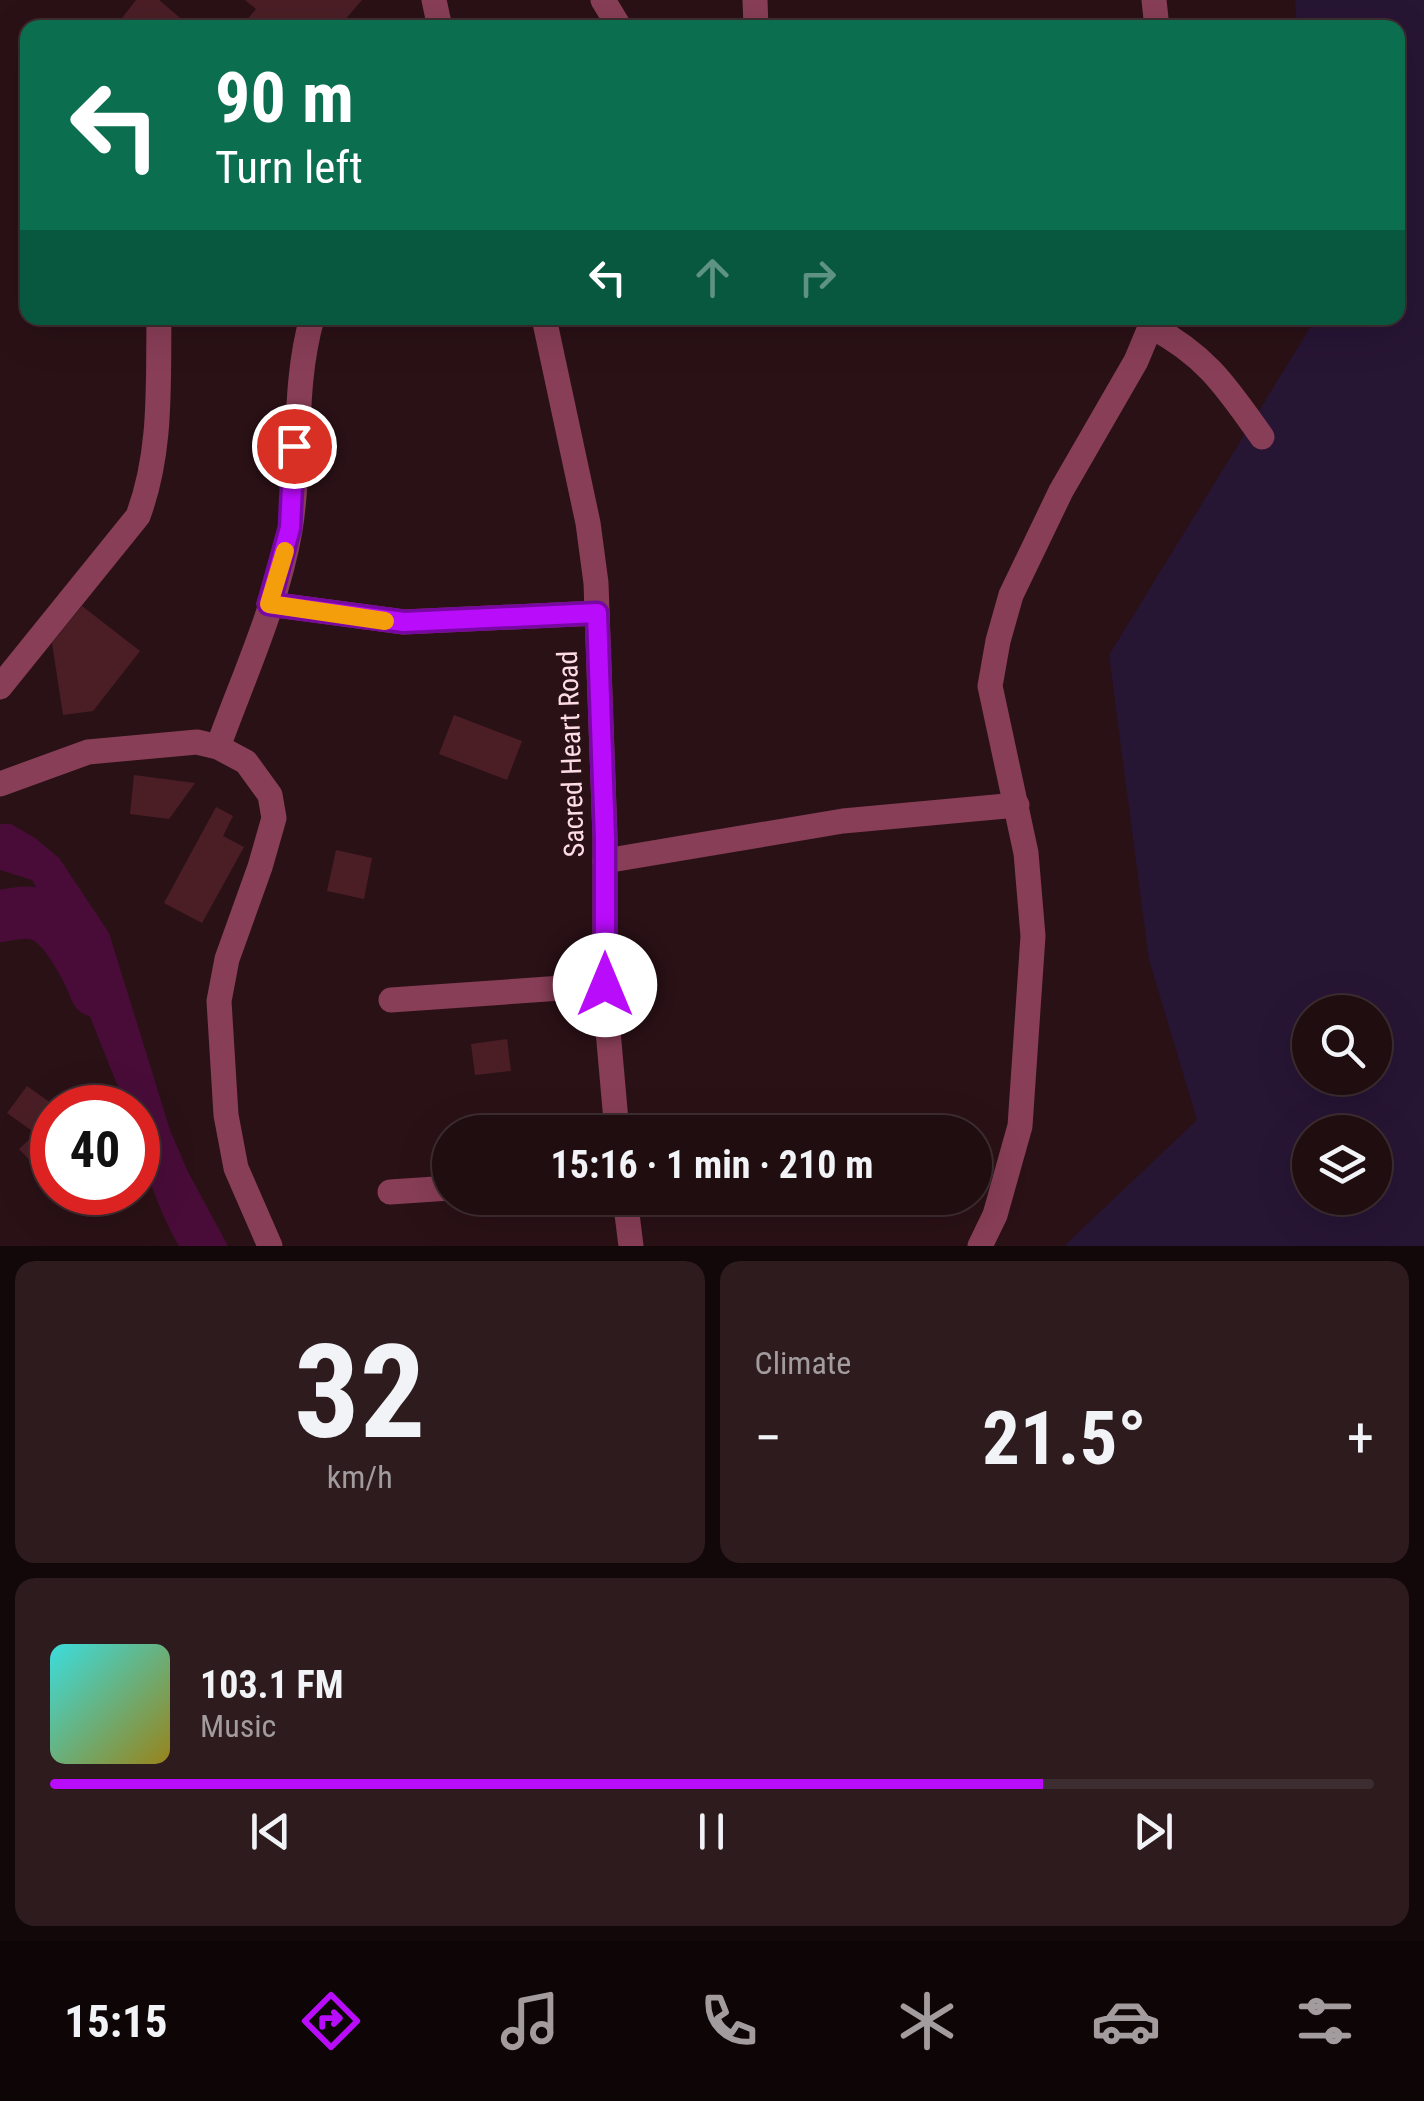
<!DOCTYPE html>
<meta charset="utf-8">
<style>
body{margin:0;font-family:"Roboto Condensed",sans-serif;background:#2d1b1e;color:#f1f3f6;height:100vh;display:flex;flex-direction:column;font-size:38px;white-space:nowrap}
*{box-sizing:border-box;margin:0}
p{font-size:32px;color:#a29c9f}
.icon{flex:none;width:55px;height:55px;fill:none;stroke:currentColor;stroke-width:2;stroke-linecap:round;stroke-linejoin:round}
.map{position:relative;height:1246px;overflow:hidden}
.sheet{display:flex;flex-direction:column;gap:15px;padding:15px;background:#120709;flex:1}
.sheet>*{flex:none}
.banner{position:absolute;left:20px;top:20px;width:1385px;height:305px;border-radius:20px;box-shadow:0 10px 40px #0002,0 0 0 2px #3d2d30;background:#0b6e4f;color:#fff;overflow:hidden}
.controls{position:absolute;left:1292px;top:995px;display:grid;gap:20px}
.controls a{display:grid;place-items:center;width:100px;height:100px;border-radius:50%;background:#200d10;box-shadow:0 10px 40px #0002,0 0 0 2px #3d2d30;font-size:50px}
.speed{position:absolute;left:30px;top:1085px;display:flex;gap:20px;font-size:50px;font-weight:700;text-align:center}
.speed>*{display:grid;place-content:center;width:130px;height:130px;border-radius:50%;background:#200d10;box-shadow:0 10px 40px #0002,0 0 0 2px #3d2d30;line-height:1}
.speed .limit{border:15px solid #d22;background:#fff;color:#111}
.pin{position:absolute;display:grid;place-items:center;width:85px;height:85px;color:#fff;margin:-42px;border:5px solid #fff;border-radius:50%;box-shadow:0 2px 10px #0007}
.me{position:absolute;width:110px;margin:-55px;rotate:0deg;stroke-linejoin:round;filter:drop-shadow(0 0 8px #0008)}
.turn{display:flex;align-items:center;gap:35px;height:210px;padding:0 30px;font-size:45px}
.turn .icon{width:130px;height:130px;stroke-width:2.5}
.turn b{display:block;font-size:70px;line-height:85px}
.lanes{display:flex;align-items:center;height:95px;padding:0 30px;background:#0003;justify-content:center;gap:50px;direction:ltr}
.lanes .off{opacity:.35}
.big{font-size:75px;font-weight:700;line-height:1.1}
.sheet .tile{flex:1;display:flex;flex-direction:column;justify-content:center;gap:15px;min-width:0;padding:0 35px;border-radius:20px;background:#2d1b1e}
.sheet .dial{align-items:center;gap:0}
.dial b{font-size:130px;line-height:1}
.song{display:flex;align-items:center;gap:30px}
.cover{width:120px;height:120px;border-radius:15px;background:linear-gradient(135deg,hsl(180 70% 55%),hsl(50 70% 35%))}
.played{height:10px;border-radius:5px;background:linear-gradient(90deg,#b90cfa 75%,#3d2d30 75%)}
.keys{display:flex;justify-content:space-around;direction:ltr}
.heat{display:flex;justify-content:space-between;align-items:center;font-size:55px;direction:ltr}
.sheet .tiles{flex:1;display:grid;gap:15px;grid-template-columns:1fr 1fr}
.tile:last-child{grid-column:span 2}
.trip{position:absolute;left:432px;top:1115px;width:560px;height:100px;border-radius:50px;background:#200d10;box-shadow:0 10px 40px #0002,0 0 0 2px #3d2d30;font-weight:700;line-height:100px;text-align:center}
.tab-bar{display:flex;height:160px;justify-content:space-around;align-items:center;background:#0d0506;color:#a29c9f}
.tab-bar .icon{width:70px;height:70px}
.tab-bar .active{color:#b90cfa}
.tab-bar b{font-size:45px;color:#f1f3f6}
.map>svg:first-child{display:block}
.green{fill:#271534;fill-rule:evenodd}
.water{fill:#490c39}
.lines{fill:none;stroke-linecap:round;stroke-linejoin:round}
.river{stroke:#490c39;stroke-width:52}
.building{fill:#4b1e26}
.minor{stroke:#883e57;stroke-width:25}
.route-casing{stroke:#7808a2;stroke-width:25}
.route{stroke:#b90cfa;stroke-width:18}
.slow{stroke:#f59e0b;stroke-width:18}
.labels{text-anchor:middle;dominant-baseline:central;stroke-width:10;stroke-linejoin:round;paint-order:stroke}
.street-label{font-size:28px;fill:#fedce5;stroke:#2a1116}
</style>
<div class="map">
<svg width="1424" height="1246" viewBox="0 0 1424 1246">
<rect width="100%" height="100%" fill="#2a1116"/>
<path class="green" d="M1295 0H1424V1246H1064L1197 1120 1149 960 1109 655 1316 318H1398V28L1297 27ZM1310 1012H1375V1078H1310ZM1310 1132H1375V1198H1310Z"/>
<path class="water" d="M0 824H11L35 838 59 858 109 933 170 1130 188 1172 228 1246H179C155 1203 138 1156 138 1108L126 1107 44 901 32 880 0 870Z"/>
<g class="lines">
<path class="river" d="M0 916C13 914 27 910 40 915 65 924 87 968 96 991"/>
</g>
<g class="building">
<polygon points="136,0 159,0 192,28 93,28 108,20 119,22"/>
<polygon points="245,0 362,0 338,28 240,28 256,9"/>
<polygon points="82,606 140,651 93,711 63,715 52,643"/>
<polygon points="454,715 522,741 507,780 439,754"/>
<polygon points="134,775 195,783 169,819 130,814"/>
<polygon points="216,807 233,816 223,836 244,847 202,923 164,903"/>
<polygon points="336,850 372,858 364,899 327,891"/>
<polygon points="507,1039 511,1071 475,1075 471,1044"/>
<polygon points="27,1086 58,1108 52,1108 35,1133 7,1113"/>
<polygon points="46,1124 52,1131 52,1179 50,1182 19,1149"/>
</g>
<g class="lines">
<g class="minor">
<polyline points="434,0 440,28"/>
<polyline points="603,0 620,28"/>
<polyline points="755,0 756,28"/>
<polyline points="1154,0 1157,28"/>
<polyline points="544,318 588,523 596,583 605,837 605,997 617,1132"/>
<path d="M1152 327C1207 356 1227 388 1262 437"/>
<polyline points="269,604 404,622 597,613"/>
<path d="M0 687 138 516C162 452 158 385 159 318"/>
<path d="M218 747C243 678 278 602 290 530 302 459 292 389 312 318"/>
<polyline points="0,784 88,752 197,742 218,747 246,762 270,795 274,818 260,867 227,959 219,1001 226,1115 236,1168 270,1246"/>
<polyline points="605,861 843,821 1017,805"/>
<polyline points="391,1000 605,985"/>
<polyline points="390,1192 450,1188"/>
<polyline points="625,1198 631,1246"/>
<polyline points="980,1246 995,1215 1020,1126 1033,936 1026,853 990,686 998,641 1011,595 1061,491 1136,361 1154,318"/>
</g>
</g>
<g class="lines">
<g class="route-casing">
<polyline id="route" points="294,446 290,528 269,604 404,622 597,613 605,838 605,985"/>
</g>
<use href="#route" class="route"/>
<polyline class="slow" points="285,551 269,604 385,621"/>
</g>
<g class="labels">
<g class="street-label">
<text transform="translate(571 754) rotate(-92)">Sacred Heart Road</text>
</g>
</g>
</svg>
<div class="controls">
<a><svg class="icon" aria-label="search" viewBox="0 0 24 24"><circle cx="10" cy="10" r="6"/><path d="M15 15l6 6"/></svg></a>
<a><svg class="icon" aria-label="layers" viewBox="0 0 24 24"><path d="M12 4l9 5-9 5-9-5zM3 14l9 5 9-5"/></svg></a>
</div>
<div class="speed"><div class="limit">40</div></div>
<div class="pin" style="left:294px;top:446px;background:#d93025"><svg class="icon" aria-label="arrive" viewBox="0 0 24 24"><path d="M6 21V4h12l-3 4 3 4H6"/></svg></div>
<svg class="me" style="left:605px;top:985px" viewBox="-20 -20 40 40"><circle r="19" fill="#fff"/><path d="M0-13L10 11 0 6-10 11z" fill="#b90cfa"/></svg>
<div class="trip">15:16 · 1 min · 210 m</div>
<div class="banner">
<div class="turn"><svg class="icon" aria-label="left" viewBox="0 0 24 24"><path d="M17 20v-9H6M10 6l-5 5 5 5"/></svg><div><b>90 m</b>Turn left</div></div>
<div class="lanes"><svg class="icon" aria-label="left" viewBox="0 0 24 24"><path d="M17 20v-9H6M10 6l-5 5 5 5"/></svg><svg class="icon off" aria-label="ahead" viewBox="0 0 24 24"><path d="M12 20V5M6 11l6-6 6 6"/></svg><svg class="icon off" aria-label="right" viewBox="0 0 24 24"><path d="M7 20v-9h11M14 6l5 5-5 5"/></svg></div>
</div>
</div>
<section class="sheet">
<div class="tiles">
<div class="tile dial"><b>32</b><p>km/h</p></div>
<div class="tile"><p>Climate</p>
<div class="heat"><a>−</a><b class="big">21.5°</b><a>+</a></div>
</div>
<div class="tile">
<div class="song"><i class="cover"></i><div><b>103.1 FM</b><p>Music</p></div></div>
<div class="played"></div>
<div class="keys"><svg class="icon" aria-label="previous" viewBox="0 0 24 24"><path d="M18 5L8 12l10 7zM5 5v14"/></svg><svg class="icon" aria-label="pause" viewBox="0 0 24 24"><path d="M8 5v14M16 5v14"/></svg><svg class="icon" aria-label="next" viewBox="0 0 24 24"><path d="M6 5l10 7-10 7zM19 5v14"/></svg></div>
</div>
</div>
</section>
<nav class="tab-bar">
<b>15:15</b>
<svg class="icon active" aria-label="directions" viewBox="0 0 24 24"><path d="M12 3l9 9-9 9-9-9zM9 14v-3h6M13 9l2 2-2 2"/></svg>
<svg class="icon" aria-label="music" viewBox="0 0 24 24"><path d="M9 18V5l10-2v13"/><circle cx="6" cy="18" r="3"/><circle cx="16" cy="16" r="3"/></svg>
<svg class="icon" aria-label="phone" viewBox="0 0 24 24"><path d="M5 4h4l2 5-3 2q2 4 5 5l2-3 5 2v4C11 20 4 13 5 4z"/></svg>
<svg class="icon" aria-label="climate" viewBox="0 0 24 24"><path d="M12 3v18M4 7l16 10M4 17L20 7"/></svg>
<svg class="icon" aria-label="car" viewBox="0 0 24 24"><path d="M5 17H2v-5l4-1 3-4h7l3 4 3 1v5h-3M9 17h6M6 11h13"/><circle cx="7" cy="17" r="2"/><circle cx="17" cy="17" r="2"/></svg>
<svg class="icon" aria-label="filters" viewBox="0 0 24 24"><path d="M4 7h16M4 17h16"/><circle cx="9" cy="7" r="2"/><circle cx="15" cy="17" r="2"/></svg>
</nav>
